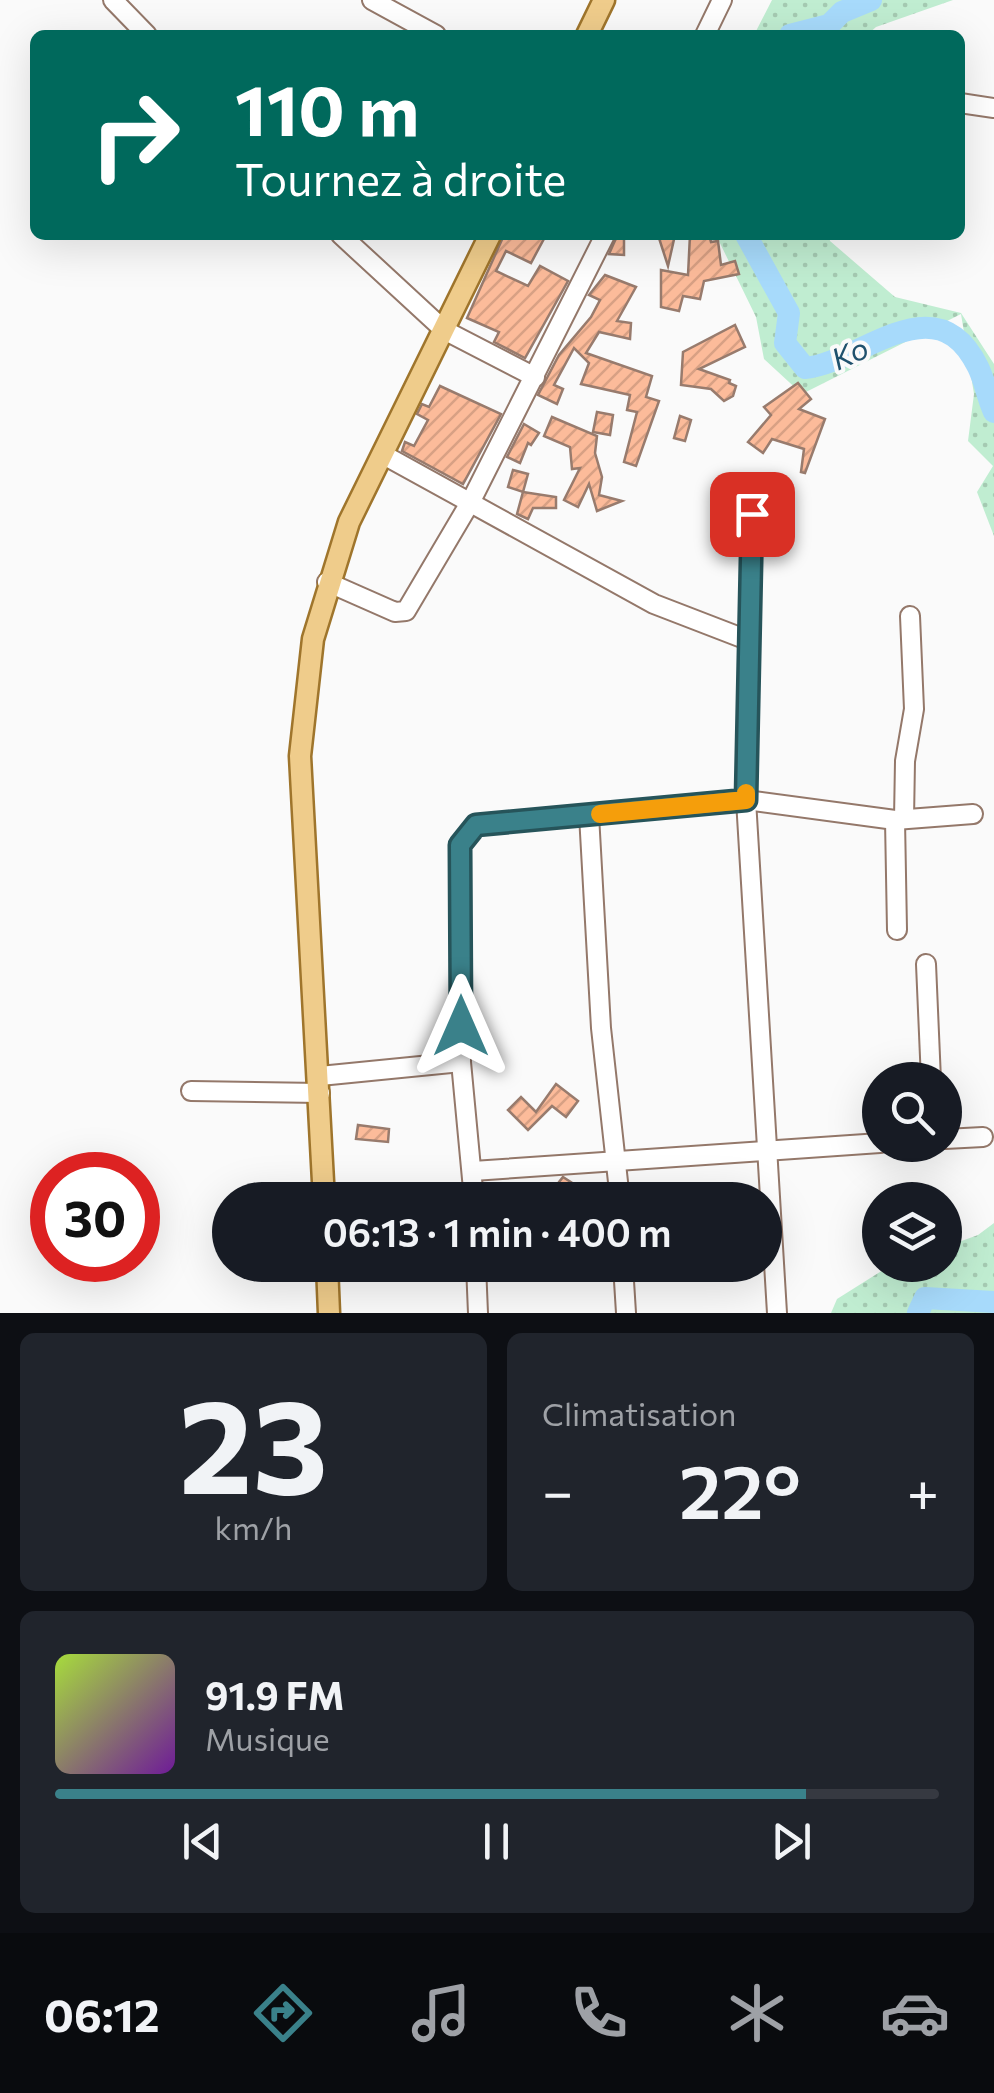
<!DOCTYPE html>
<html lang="fr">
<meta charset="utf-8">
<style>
body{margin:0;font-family:Commissioner,sans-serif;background:#20242c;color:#f1f3f6;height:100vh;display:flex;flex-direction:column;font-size:38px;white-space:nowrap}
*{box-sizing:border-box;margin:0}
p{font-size:32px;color:#9ea1a6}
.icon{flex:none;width:55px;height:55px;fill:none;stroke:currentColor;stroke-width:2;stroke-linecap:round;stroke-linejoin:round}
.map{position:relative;height:1313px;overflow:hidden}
.details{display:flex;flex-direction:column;gap:20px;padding:20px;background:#0d0f14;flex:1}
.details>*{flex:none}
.top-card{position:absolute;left:30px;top:30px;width:935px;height:210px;border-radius:15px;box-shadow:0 10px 40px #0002;background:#00695c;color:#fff;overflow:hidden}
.controls{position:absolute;left:862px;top:1062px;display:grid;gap:20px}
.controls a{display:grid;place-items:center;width:100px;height:100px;border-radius:50%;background:#171b24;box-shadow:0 10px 40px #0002;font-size:50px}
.speed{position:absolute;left:30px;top:1152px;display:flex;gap:20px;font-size:50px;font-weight:700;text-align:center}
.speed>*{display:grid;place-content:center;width:130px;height:130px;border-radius:50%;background:#171b24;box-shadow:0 10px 40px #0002;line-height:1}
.speed .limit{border:15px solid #d22;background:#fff;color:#111}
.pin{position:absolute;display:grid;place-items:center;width:85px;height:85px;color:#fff;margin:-42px;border-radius:20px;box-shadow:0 5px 15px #0006}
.me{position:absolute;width:110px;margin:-55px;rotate:0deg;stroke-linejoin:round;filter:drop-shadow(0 0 8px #0008)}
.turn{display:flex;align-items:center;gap:35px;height:210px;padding:0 40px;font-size:45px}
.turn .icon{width:130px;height:130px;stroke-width:2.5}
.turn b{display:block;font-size:70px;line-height:85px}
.big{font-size:75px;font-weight:600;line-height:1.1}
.details .tile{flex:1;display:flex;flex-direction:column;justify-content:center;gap:15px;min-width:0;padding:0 35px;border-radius:15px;background:#20242c}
.details .dial{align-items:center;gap:0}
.dial b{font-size:130px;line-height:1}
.song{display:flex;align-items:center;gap:30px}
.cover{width:120px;height:120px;border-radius:15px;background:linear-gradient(135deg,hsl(80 70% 55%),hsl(280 70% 35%))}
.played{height:10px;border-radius:5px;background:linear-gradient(90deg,#3a818a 85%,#363941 85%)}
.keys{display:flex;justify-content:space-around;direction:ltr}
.heat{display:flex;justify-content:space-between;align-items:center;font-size:55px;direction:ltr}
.details .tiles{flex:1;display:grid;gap:20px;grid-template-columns:1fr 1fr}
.tile:last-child{grid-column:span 2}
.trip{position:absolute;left:212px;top:1182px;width:570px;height:100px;border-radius:50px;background:#171b24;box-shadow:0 10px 40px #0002;font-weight:600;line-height:100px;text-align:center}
.tab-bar{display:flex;height:160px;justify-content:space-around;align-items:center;background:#090b0e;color:#9ea1a6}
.tab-bar .icon{width:70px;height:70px}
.tab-bar .current{color:#3a818a}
.tab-bar b{font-size:45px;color:#f1f3f6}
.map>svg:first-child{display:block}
.grass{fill:url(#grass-dots)}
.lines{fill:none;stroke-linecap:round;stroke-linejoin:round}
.river{stroke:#a7dafb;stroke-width:22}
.building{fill:url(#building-hatch);stroke:#987b6d;stroke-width:2.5}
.minor-casing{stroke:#94786a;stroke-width:22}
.major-casing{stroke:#9f752c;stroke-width:25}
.minor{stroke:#fff;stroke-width:18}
.major{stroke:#efcc8b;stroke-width:20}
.route-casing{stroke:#26545a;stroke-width:25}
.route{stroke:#3a818a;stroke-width:18}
.slow{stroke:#f59e0b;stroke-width:18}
.labels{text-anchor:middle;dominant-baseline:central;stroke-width:8;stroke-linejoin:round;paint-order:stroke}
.water-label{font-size:30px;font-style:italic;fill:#1f516d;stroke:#fafafa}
</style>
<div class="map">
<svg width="994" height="1313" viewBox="0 0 994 1313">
<defs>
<pattern id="grass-dots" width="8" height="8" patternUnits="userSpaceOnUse" patternTransform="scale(2.5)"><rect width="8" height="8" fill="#c0edd1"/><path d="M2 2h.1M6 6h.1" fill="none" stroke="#a5cab2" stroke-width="1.8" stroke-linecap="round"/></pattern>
<pattern id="building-hatch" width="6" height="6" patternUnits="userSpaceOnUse" patternTransform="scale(2.5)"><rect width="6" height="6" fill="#fcbb9a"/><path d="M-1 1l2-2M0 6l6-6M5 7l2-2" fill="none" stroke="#d8a084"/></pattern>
</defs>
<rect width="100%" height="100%" fill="#fafafa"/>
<g class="grass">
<polygon points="772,0 953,0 876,27 867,35 754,35"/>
<polygon points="716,235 829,235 830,241 895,297 961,313 994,364 994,536 977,492 993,466 968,441 974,394 961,314 802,394 764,359 756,317"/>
<polygon points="994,1223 994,1313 831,1313 837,1299 891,1265 945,1265 945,1247 978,1235"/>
</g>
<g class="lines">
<g class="river">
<polyline points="790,35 829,25 842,12 871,0"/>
<path d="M746 235 789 313 785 343 805 368C863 362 936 281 978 367 985 381 987 397 994 412"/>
<polyline points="918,1313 925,1298 994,1302"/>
</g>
</g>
<g class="building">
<polygon points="504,235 546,235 531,263 506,251 496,271 528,286 540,266 568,281 525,358 494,342 499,332 467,318"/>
<polygon points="658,235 675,235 668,266"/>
<polygon points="690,235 709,235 711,242 718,241 721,265 735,261 739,274 704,281 700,299 683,296 679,311 661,307 661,270 688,275"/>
<polygon points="617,236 624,236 624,255 609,254"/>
<polygon points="605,275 636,287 617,321 631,323 630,339 599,332 586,353 652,376 646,397 659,401 636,466 624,462 637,412 627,410 630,395 581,384 589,363 574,348 554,385 563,389 557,404 538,395 559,355 591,317 600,300 589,295"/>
<polygon points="735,325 745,347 699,369 730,380 729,383 736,386 733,396 724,401 711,389 681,385 683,352"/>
<polygon points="798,383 811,399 799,409 825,419 805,473 801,472 804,449 772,439 763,453 748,442 771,415 764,407"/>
<polygon points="440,386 501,414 463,484 402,451 405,442 414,446 428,420 417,414 422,404 429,407"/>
<polygon points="597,412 613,415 610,435 593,432"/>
<polygon points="680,416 691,420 685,441 674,438"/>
<polygon points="552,417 597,436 595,453 602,477 599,495 622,501 597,511 589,484 578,507 564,500 580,468 572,469 570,447 544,436"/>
<polygon points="524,424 539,433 531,445 528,443 520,463 507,457"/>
<polygon points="513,470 528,474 523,492 508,487"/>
<polygon points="523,492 556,497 556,508 533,508 528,519 517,514"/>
<polygon points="556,1084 578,1101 566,1117 552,1106 528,1130 508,1110 521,1097 536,1112"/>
<polygon points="358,1125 389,1129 388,1142 356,1139"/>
<polygon points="563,1177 586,1192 581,1200 567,1200 552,1191"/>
</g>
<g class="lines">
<g class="minor-casing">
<g id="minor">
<polyline points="113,0 147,35"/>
<polyline points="372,0 436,35"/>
<polyline points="705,35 722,0"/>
<polyline points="960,103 994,108"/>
<polyline points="341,235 444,330 535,377"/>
<polyline points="382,454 654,604 750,641"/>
<polyline points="752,513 746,800 777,1313"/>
<polyline points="327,582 395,612 406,611 471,501 605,235"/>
<polyline points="589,815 601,1028 620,1200"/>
<polyline points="904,819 905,761 914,709 910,616"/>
<polyline points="895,820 897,930"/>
<polyline points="926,964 931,1080"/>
<polyline points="320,1076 461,1062"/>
<polyline points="191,1091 320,1093"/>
<polyline points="945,1139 983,1137"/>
<polyline points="473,1171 880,1143"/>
<polyline points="474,1200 461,1062 460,845 476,825 746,800 895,820 973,814"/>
<polyline points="476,1265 478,1313"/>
<polyline points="623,1265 626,1313"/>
</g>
</g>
<g class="major-casing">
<g id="major">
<polyline points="587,35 604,0"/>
<polyline points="324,1200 300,756 313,639 349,522 490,235"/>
<polyline points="327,1265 329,1313"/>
</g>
</g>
<use href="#minor" class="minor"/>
<use href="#major" class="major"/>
</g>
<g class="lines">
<g class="route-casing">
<polyline id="route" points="461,1026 460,845 476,825 746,800 752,514"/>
</g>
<use href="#route" class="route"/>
<polyline class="slow" points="600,814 746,800 746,793"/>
</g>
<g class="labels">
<g class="water-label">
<text transform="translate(849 352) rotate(-25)">Ko</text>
</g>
</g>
</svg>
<div class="controls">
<a><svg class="icon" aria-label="search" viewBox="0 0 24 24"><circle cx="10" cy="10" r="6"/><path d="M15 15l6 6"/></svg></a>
<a><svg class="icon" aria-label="layers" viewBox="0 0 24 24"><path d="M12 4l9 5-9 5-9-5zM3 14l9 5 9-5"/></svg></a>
</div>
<div class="speed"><div class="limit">30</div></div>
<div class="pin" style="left:752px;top:514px;background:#d93025"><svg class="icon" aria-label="arrive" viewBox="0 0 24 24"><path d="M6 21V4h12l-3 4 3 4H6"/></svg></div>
<svg class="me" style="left:461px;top:1026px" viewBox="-20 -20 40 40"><path d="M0-17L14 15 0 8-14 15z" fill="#3a818a" stroke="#fff" stroke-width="4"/></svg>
<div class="trip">06:13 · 1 min · 400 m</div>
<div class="top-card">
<div class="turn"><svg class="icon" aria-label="right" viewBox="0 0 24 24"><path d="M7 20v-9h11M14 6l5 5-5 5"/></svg><div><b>110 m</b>Tournez à droite</div></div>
</div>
</div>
<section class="details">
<div class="tiles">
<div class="tile dial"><b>23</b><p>km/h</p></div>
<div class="tile"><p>Climatisation</p>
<div class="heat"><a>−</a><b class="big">22°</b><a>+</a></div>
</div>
<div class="tile">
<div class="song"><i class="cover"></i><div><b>91.9 FM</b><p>Musique</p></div></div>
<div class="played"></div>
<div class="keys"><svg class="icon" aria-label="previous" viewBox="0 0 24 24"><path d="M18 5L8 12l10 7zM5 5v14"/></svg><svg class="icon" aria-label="pause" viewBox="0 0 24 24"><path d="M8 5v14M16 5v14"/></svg><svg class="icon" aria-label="next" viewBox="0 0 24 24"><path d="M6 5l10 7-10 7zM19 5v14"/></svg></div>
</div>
</div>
</section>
<nav class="tab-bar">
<b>06:12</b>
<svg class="icon current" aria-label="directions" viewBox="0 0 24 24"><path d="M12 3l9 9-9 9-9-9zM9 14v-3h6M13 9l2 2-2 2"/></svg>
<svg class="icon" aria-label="music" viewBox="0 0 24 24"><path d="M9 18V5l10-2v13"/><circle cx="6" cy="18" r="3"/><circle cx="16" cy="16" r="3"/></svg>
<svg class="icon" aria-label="phone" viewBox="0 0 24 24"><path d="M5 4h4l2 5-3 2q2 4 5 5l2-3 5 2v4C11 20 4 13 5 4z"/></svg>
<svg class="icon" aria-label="climate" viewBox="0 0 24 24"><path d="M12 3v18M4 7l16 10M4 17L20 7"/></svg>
<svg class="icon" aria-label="car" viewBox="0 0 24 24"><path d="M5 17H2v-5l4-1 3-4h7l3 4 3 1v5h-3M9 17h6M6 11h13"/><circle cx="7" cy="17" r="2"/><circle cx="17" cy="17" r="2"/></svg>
</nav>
